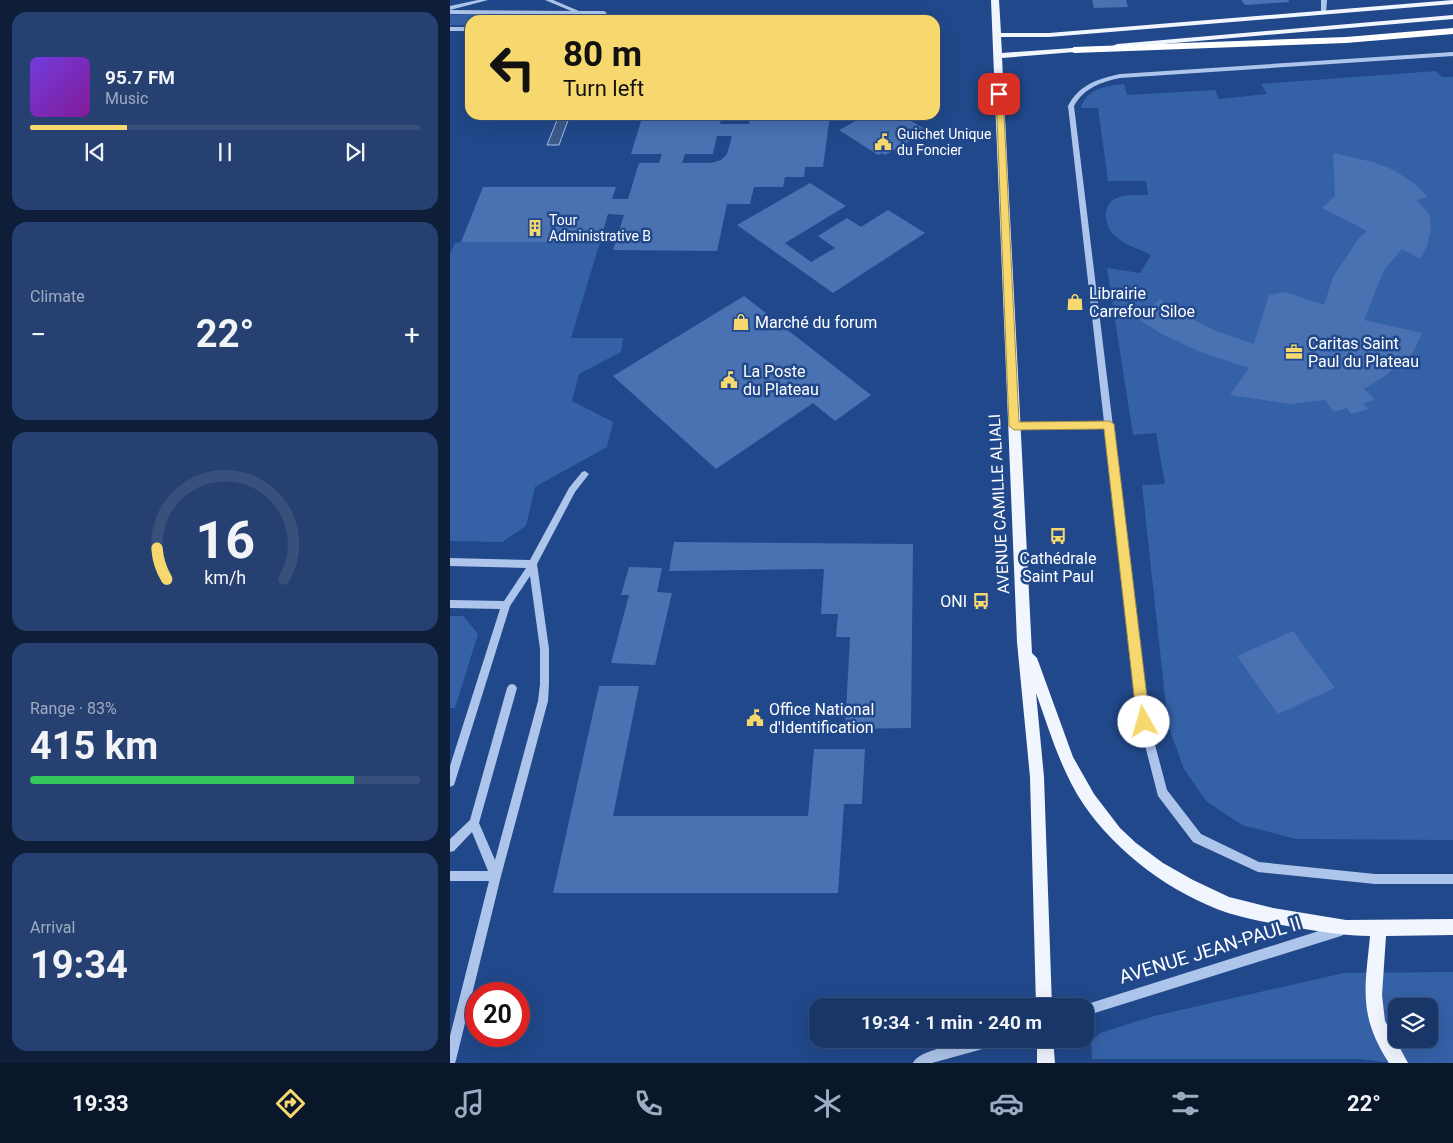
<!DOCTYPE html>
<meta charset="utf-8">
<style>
body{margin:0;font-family:Roboto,sans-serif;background:#264171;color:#f1f3f6;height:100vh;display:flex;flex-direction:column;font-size:19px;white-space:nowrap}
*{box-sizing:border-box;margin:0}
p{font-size:16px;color:#9fabc0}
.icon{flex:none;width:28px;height:28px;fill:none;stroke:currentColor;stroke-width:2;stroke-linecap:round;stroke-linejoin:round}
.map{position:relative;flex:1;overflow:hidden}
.details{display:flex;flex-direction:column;gap:12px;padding:12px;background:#0e1e39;width:450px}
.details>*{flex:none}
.banner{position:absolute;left:15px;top:15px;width:475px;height:105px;border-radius:15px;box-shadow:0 5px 20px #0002,0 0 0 1px #37507c;background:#f7d86e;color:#111;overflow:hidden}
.buttons{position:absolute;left:938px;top:998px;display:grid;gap:10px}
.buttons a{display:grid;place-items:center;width:50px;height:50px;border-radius:10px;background:#193668;box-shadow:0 5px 20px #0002,0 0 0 1px #37507c;font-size:25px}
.speed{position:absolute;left:15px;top:982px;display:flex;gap:10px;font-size:25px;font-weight:700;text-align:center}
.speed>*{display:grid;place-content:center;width:65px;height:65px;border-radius:50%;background:#193668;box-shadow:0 5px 20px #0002,0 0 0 1px #37507c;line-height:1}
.speed .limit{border:8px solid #d22;background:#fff;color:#111}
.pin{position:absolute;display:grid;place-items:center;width:42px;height:42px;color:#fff;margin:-21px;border-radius:10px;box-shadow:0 2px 8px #0006}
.me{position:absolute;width:55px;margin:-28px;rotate:353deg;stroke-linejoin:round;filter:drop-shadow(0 0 4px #0008)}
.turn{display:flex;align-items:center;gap:18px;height:105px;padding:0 15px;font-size:22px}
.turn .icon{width:65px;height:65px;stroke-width:2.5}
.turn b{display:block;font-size:35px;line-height:42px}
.big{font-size:38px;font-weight:700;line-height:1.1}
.details .widget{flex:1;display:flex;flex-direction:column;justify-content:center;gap:8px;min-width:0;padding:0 18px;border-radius:15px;background:#264171}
.details .dial{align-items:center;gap:0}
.dial svg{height:130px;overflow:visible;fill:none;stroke:#37507c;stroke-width:7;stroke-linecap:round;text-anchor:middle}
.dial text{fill:#f1f3f6;stroke:none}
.song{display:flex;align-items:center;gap:15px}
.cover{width:60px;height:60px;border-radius:8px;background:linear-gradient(135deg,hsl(260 70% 55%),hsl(290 70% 35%))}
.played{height:5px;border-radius:2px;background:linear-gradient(90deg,#f7d86e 25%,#37507c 25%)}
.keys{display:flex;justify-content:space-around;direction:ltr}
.heat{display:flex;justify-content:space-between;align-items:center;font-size:28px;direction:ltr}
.charge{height:8px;border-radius:4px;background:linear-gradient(90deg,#34c759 83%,#37507c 0)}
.trip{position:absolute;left:359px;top:998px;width:285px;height:50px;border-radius:15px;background:#193668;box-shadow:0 5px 20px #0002,0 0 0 1px #37507c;font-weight:700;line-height:50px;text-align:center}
.tab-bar{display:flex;height:80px;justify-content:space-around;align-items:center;background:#0a162a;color:#9fabc0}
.tab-bar .icon{width:35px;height:35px}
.tab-bar .active{color:#f7d86e}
.tab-bar b{font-size:22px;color:#f1f3f6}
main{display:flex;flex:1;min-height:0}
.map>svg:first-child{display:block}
.green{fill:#3561a7;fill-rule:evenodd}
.water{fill:#3e5a8a;stroke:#a1bfec}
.building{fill:#4a71b2;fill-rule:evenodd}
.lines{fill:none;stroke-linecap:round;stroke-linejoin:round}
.minor{fill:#adc5eb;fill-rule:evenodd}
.major{fill:#f1f5fe;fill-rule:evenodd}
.highway{fill:#fff;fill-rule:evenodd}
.route{fill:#f7d86e;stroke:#a18c48}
.labels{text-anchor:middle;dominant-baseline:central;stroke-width:5;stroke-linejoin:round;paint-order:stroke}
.far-poi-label{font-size:14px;fill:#fff;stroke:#21488a;text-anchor:start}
.poi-label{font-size:16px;fill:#fff;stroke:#21488a;text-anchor:start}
.street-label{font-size:16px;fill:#fff;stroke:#21488a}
.near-street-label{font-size:19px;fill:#fff;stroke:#21488a}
</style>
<main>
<section class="details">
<div class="widget">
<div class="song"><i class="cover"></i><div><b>95.7 FM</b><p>Music</p></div></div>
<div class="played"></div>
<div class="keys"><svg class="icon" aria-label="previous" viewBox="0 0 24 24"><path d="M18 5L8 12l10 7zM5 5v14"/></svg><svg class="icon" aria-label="pause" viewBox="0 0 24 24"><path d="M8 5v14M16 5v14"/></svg><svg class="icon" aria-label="next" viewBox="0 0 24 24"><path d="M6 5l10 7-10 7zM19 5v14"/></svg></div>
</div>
<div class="widget"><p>Climate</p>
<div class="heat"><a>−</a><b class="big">22°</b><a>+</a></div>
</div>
<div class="widget dial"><svg viewBox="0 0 100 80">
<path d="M14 69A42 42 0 1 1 86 69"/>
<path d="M14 69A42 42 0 0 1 8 50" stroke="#f7d86e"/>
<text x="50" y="56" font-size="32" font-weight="700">16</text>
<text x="50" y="72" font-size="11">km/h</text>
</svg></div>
<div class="widget"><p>Range · 83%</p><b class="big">415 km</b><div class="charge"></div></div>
<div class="widget"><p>Arrival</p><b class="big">19:34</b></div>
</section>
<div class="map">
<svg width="1003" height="1063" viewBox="0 0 1003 1063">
<rect width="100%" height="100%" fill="#21488a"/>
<g class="green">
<polygon points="0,15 140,15 138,20 20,20 20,25 0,25"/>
<path d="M986 71 992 77H1003V840L846 839 792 825 756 801 734 769 718 725 692 485 715 484 706 433 683 435 657 268 690 273 701 255C688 248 673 245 663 234 659 230 656 222 656 216 656 192 680 195 698 195L696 181H658L648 108H631C636 88 657 86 674 84L677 95 765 90 769 99 817 94 811 84Z"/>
<polygon points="11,242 150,242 121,338 173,338 171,352 129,374 122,401 163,422 157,447 85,487 76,526 52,542 0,541 0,254 5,243"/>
<polygon points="0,616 13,616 28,634 5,708 0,708"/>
<path d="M1003 972V1063H940L911 1059H642L641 1041 650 1033 704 1016 894 973ZM946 1006H979V1039H946Z"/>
</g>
<polygon class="water" points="109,115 120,115 109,145 97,145"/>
<g class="building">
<polygon points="642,0 676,0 678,7 644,8"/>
<polygon points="791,0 838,0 840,2 795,5"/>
<path d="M193 115H272L270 124H299L301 115H380L373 167H355L354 177H335L333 187H304L300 204H277L267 251 163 250 174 215 158 214 150 242H11L33 187H166L162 199H178L189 163H209L212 154H181ZM267 136H282L277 154 271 160 261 163H232L235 154H263Z"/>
<polygon points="417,115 451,115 478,131 435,155 432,153 428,155 389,130"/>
<polygon points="883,153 923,162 944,170 964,183 978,197 967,200 979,214 981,229 977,246 970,259 952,249 947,255 934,270 914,320 972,333 961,356 932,378 914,389 925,399 913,404 919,409 901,414 897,408 884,412 875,400 841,404 780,395 799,368 750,352 710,333 688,319 710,299 734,315 766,331 804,344 819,295 835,292 874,305 883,277 909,238 917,231 872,208 885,196"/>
<polygon points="360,183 396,206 335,243 361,262 385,248 368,236 397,218 411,227 438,210 475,233 383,293 287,225"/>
<polygon points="294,296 421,395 385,421 363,403 266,469 163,376"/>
<polygon points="224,542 463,544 461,728 395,729 400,637 386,637 388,614 371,614 374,569 219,571"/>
<polygon points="179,567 212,568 207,592 222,593 205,665 161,663 179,595 171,595"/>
<polygon points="843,631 885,688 828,714 787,656"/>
<polygon points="149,686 189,686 163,816 358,816 364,749 415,749 412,804 394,804 388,893 103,893"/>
</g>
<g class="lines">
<g class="minor">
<polygon points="28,0 38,0 0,10 0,6"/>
<polygon points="95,0 103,0 129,11 154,11 157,13 154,15 0,14 0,10 121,11"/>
<polygon points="871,0 877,0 876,13 871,12"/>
<rect x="0" y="27" width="20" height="4"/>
<path d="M1003 52V56L670 78C651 82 634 88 624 106L699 722 717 790 751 834 809 862 925 874H1003V884H925L808 872 743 842 708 796 689 722 655 428 564 429 560 426 564 423 654 422 618 106C629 85 647 79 670 74Z"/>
<polygon points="135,471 139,474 125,492 87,564 99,649 99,684 98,701 51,876 6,1060 5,1063 0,1063 0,1036 39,881 0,881 0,871 38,871 22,832 4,851 0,852 0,839 20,820 57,688 59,685 62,684 65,685 67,688 29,823 45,860 88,701 90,684 90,649 80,576 60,606 5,782 4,785 0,787 0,766 50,609 0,608 0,600 54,601 76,568 0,566 0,558 80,560 119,488 132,472"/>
<polygon points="891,924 895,926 897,930 895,934 891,936 635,1016 635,1006 631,1006"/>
<path d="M527 1039H553L551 1043 547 1045 482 1063H463C468 1050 512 1043 527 1039Z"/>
</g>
<g class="major">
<path d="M541 0H549L551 33H599L1003 0V4L599 37H551L552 53 637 47 641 49 637 51 552 58 582 653 587 658 623 757 644 794 670 828 686 843 713 863 743 880 779 897 823 908 896 920 1003 919V935L936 936 932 995 935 1021 958 1063H939C908 1015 915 989 920 936 896 936 873 932 849 928 825 924 801 920 778 913 722 894 667 853 634 805 611 771 600 732 586 693L594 777 602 1006H586L580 777 567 642Z"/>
<polygon points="1003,15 1003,19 667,48 663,46 667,44"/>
<polygon points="587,1039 603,1039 605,1063 587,1063"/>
</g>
<polygon class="highway" points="1003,28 1003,34 896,43 624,53 619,50 624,47 896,37"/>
</g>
<polygon class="route" points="546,92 553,94 569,422 659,421 664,424 700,722 698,726 694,728 689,726 687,722 654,429 564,430 559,426"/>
<defs>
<g id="civic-bare" transform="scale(1.35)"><path d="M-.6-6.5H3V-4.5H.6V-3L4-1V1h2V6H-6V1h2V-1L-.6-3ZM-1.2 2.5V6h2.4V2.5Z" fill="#f7d86e" stroke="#21488a" stroke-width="2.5" paint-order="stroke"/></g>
<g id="building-bare" transform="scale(1.35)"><path d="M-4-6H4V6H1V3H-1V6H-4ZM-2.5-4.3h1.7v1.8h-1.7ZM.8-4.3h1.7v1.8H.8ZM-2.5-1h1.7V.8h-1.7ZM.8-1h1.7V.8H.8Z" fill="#f7d86e" stroke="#21488a" stroke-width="2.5" paint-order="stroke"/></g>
<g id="shop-bare" transform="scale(1.35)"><path d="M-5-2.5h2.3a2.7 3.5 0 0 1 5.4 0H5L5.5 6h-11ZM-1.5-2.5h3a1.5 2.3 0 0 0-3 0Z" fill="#f7d86e" stroke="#21488a" stroke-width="2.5" paint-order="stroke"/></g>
<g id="office-bare" transform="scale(1.35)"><path d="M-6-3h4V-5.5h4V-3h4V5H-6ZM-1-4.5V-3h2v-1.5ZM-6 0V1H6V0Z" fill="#f7d86e" stroke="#21488a" stroke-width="2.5" paint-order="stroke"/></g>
<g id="bus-bare" transform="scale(1.35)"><path d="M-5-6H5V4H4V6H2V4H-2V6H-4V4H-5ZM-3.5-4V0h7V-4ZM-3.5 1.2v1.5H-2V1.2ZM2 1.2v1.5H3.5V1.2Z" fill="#f7d86e" stroke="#21488a" stroke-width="2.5" paint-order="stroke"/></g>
</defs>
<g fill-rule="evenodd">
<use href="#civic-bare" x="433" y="142"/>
<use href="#building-bare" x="85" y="228"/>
<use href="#shop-bare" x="625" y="302"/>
<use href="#shop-bare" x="291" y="322"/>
<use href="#office-bare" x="844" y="352"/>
<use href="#civic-bare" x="279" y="380"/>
<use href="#bus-bare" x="608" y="536"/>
<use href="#bus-bare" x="531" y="601"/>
<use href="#civic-bare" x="305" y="718"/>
</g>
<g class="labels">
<g class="far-poi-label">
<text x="447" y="134">Guichet Unique<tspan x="447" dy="16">du Foncier</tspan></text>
<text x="99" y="220">Tour<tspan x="99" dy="16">Administrative B</tspan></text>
</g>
<g class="poi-label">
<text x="639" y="293">Librairie<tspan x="639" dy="18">Carrefour Siloe</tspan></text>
<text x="305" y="322">Marché du forum</text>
<text x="858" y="343">Caritas Saint<tspan x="858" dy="18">Paul du Plateau</tspan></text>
<text x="293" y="371">La Poste<tspan x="293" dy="18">du Plateau</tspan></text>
<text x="608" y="558" text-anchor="middle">Cathédrale<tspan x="608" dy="18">Saint Paul</tspan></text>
<text x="517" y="601" text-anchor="end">ONI</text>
<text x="319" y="709">Office National<tspan x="319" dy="18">d'Identification</tspan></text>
</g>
<g class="street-label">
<text transform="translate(549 504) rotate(-93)">AVENUE CAMILLE ALIALI</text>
</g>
<g class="near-street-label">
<text transform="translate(760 950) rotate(-17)">AVENUE JEAN-PAUL II</text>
</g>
</g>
</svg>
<div class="buttons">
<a><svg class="icon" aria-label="layers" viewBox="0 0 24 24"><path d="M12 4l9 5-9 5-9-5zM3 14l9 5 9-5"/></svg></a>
</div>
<div class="speed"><div class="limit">20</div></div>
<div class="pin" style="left:549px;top:94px;background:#d93025"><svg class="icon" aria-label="arrive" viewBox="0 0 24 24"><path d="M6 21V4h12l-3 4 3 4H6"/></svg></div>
<svg class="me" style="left:694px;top:722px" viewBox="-20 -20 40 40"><circle r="19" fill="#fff"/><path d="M0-13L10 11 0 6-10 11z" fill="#f7d86e"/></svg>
<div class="trip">19:34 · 1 min · 240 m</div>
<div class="banner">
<div class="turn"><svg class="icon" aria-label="left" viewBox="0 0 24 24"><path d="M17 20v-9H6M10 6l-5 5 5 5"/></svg><div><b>80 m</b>Turn left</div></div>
</div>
</div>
</main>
<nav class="tab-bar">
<b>19:33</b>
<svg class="icon active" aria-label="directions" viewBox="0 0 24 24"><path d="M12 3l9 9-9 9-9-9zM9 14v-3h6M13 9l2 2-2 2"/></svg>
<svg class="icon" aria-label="music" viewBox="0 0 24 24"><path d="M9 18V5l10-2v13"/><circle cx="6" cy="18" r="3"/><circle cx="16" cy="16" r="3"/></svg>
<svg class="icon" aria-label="phone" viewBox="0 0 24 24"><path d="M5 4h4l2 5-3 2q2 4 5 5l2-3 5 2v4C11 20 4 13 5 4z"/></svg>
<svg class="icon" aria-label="climate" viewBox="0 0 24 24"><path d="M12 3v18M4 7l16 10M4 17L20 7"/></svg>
<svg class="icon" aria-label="car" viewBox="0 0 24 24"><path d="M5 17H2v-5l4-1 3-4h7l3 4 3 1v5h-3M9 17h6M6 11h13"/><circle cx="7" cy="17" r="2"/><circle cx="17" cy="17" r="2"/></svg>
<svg class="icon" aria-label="filters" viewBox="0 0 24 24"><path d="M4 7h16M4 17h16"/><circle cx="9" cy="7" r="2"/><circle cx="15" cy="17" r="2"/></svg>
<b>22°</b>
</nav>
